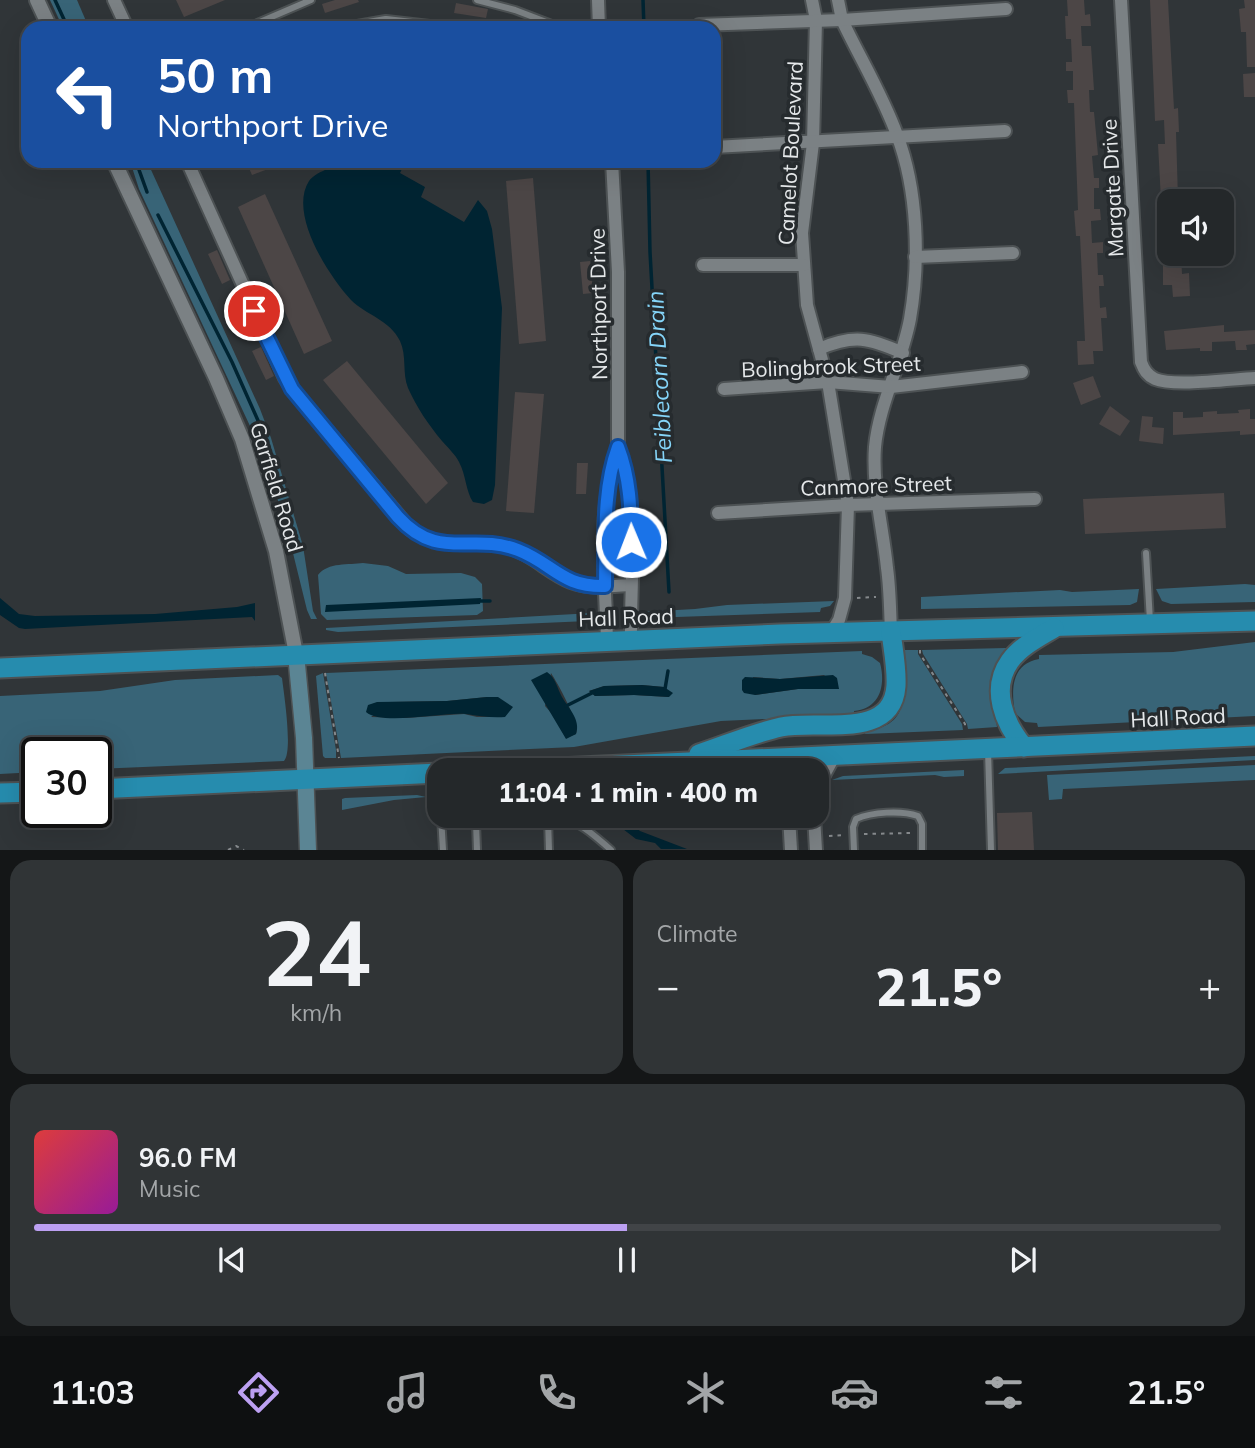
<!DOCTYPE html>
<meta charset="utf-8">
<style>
body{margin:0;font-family:Mulish,sans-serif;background:#303436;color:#f1f3f6;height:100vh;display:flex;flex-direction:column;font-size:26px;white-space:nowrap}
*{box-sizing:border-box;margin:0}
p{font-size:23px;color:#a3a6a8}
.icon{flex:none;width:38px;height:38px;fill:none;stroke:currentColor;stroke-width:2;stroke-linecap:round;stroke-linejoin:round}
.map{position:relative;height:850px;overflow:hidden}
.drawer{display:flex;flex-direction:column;gap:10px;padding:10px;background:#141617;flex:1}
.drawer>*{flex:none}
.hud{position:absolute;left:21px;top:21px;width:700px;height:147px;border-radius:21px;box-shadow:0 7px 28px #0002,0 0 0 2px #414447;background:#1a4fa0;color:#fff;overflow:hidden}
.tools{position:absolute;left:1157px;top:189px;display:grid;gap:14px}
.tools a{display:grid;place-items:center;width:77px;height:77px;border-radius:14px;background:#24282a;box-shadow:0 7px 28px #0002,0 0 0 2px #414447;font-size:35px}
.speed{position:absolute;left:21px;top:737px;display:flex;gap:14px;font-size:35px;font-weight:700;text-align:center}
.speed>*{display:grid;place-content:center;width:91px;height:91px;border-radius:50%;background:#24282a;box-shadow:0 7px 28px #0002,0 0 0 2px #414447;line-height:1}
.speed .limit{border:4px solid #111;border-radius:10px;background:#fff;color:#111}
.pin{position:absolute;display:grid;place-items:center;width:60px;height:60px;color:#fff;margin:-30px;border:4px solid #fff;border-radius:50%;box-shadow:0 2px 7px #0007}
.me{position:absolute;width:77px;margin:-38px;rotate:359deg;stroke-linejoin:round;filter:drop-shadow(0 0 5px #0008)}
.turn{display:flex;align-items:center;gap:24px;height:147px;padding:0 21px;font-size:32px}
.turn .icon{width:91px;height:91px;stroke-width:2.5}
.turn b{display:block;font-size:49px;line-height:60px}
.big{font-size:52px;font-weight:800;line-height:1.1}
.drawer .widget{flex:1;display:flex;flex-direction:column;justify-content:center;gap:10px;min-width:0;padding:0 24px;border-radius:21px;background:#303436}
.drawer .dial{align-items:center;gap:0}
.dial b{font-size:91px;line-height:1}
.song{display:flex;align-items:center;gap:21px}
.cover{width:84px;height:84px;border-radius:10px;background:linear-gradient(135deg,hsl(0 70% 55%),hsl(300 70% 35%))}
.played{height:7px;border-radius:4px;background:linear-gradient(90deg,#bca0f2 50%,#414447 50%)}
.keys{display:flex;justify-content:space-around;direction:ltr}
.heat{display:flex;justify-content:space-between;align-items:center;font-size:38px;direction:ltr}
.drawer .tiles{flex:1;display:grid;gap:10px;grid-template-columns:1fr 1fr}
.widget:last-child{grid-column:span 2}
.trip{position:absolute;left:427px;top:758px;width:402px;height:70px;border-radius:21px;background:#24282a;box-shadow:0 7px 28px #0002,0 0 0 2px #414447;font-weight:800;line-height:70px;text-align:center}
.dock{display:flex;height:112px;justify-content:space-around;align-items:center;background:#0e1011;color:#a3a6a8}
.dock .icon{width:49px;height:49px}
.dock .active{color:#bca0f2}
.dock b{font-size:32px;color:#f1f3f6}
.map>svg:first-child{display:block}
.green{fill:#386477;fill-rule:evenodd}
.water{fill:#002432}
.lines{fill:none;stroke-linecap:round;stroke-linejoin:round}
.stream{stroke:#002432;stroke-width:3.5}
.building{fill:#4c4646}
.service-casing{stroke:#4d5254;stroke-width:10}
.minor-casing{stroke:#4d5254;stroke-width:16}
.tertiary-casing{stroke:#4d5254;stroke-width:18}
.secondary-casing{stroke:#4d5254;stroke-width:19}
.trunk-casing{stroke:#4d5254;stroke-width:23}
.path{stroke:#85898c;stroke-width:2;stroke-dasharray:3.5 5;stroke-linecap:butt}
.service{stroke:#7b8184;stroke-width:6}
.minor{stroke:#7b8184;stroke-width:12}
.tertiary{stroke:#7b8184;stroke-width:14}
.secondary{stroke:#5b8594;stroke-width:16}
.trunk{stroke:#268cae;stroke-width:19}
.route-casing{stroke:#114b97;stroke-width:18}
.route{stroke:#1a73e8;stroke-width:12}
.labels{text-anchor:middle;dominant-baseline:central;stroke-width:7;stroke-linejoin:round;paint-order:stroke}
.street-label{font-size:21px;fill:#e5e8ea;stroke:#262b2e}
.water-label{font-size:23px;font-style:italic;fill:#85d5f9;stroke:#262b2e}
</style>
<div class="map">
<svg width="1255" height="850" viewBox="0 0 1255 850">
<rect width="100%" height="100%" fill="#303538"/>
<g class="green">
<polygon points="50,0 77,0 89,28 63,28"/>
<polygon points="130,161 147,161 260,409 271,438 303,546 313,611 317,619 311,619 307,610 289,537 265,458 139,189"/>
<path d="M363 563 388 566 406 574 461 573 475 577 482 584 483 611 477 615 327 620 321 614 318 575C328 562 349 565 363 563Z"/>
<polygon points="1245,584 1255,585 1255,602 1171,604 1162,601 1156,589"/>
<polygon points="1139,589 1137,602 1130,605 921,609 921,597 1060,590 1072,592"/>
<polygon points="834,601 830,606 821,608 820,612 647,618 646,614 641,612 695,609 727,605"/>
<polygon points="593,613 588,617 588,621 338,632 326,630 326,628"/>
<path d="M1255 642V716L1038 727 1037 723 1025 722 1015 713C1011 690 1011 664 1039 659V655L1173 652Z"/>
<polygon points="1006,648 1007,651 992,690 997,727 968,729 967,724 923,654 922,650"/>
<path d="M905 650H918V654L962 724 963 730 865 734 866 731C920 724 897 682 905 650Z"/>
<path d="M862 651V654L872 657 880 663C886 685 880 709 854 711V715L721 721 574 747 341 758 326 673ZM551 673C558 684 580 723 576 734L566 738 554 716 545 706ZM824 675 839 689H798L755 695 753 677 780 679ZM642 685 664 687 669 697 634 695 595 696 589 691 604 686ZM487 697 505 717H477L464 714 406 718 371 717 389 702 447 701Z"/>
<polygon points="323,673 336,750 336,758 325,758 323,756 316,676"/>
<path d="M278 675 282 678C284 694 293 752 284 761L96 769V752H37V772L0 774V696L100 691 175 680Z"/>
<polygon points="1255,756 1255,760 998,774 1005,768"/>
<polygon points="1255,765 1255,780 1063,789 1062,799 1049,800 1047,775"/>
<polygon points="964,770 964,776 944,777 935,775 832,780 843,776"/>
<polygon points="417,795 426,797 394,800 342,810 342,799 345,798"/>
</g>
<g class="water">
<path d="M353 161C371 161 386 164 405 163L400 173 425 187 421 197 464 222 478 200 487 211 492 229 502 308 495 485 492 500 484 504 473 502C466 492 466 475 459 462 455 454 448 448 442 441 428 424 417 408 408 388 402 373 407 356 400 341 390 320 366 315 351 300 329 276 288 214 309 181 317 170 340 165 353 161Z"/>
<polygon points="0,598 19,614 35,616 155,614 237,607 255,603 255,621 252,617 25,629 19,628 0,615"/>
<polygon points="481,598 480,604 325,612 326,605"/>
<path d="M547 672C556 678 557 688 562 697 569 709 581 720 576 734L566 739 531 680Z"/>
<polygon points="833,675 837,678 839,689 798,689 755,695 744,693 742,690 742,680 745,677 780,679"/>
<polygon points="642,685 664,687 673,693 669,697 634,695 595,696 589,691 604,686"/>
<path d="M487 697H498L513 707 505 717C491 718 479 716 466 714 442 712 382 726 366 712L368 705 377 702 447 701Z"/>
<polygon points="606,816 623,816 640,831 687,849 661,849 655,843 636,839"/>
</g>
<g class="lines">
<g class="stream">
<polyline points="55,0 68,28"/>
<polyline points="643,0 644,28"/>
<polyline points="648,161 650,252 669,592"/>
<polyline points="138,167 147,192"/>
<polyline points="158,215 232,362 264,434"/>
<polyline points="271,455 280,485"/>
<polyline points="479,601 490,601"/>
<polyline points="665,689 668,671"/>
<polyline points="566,706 594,692"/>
</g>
</g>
<g class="building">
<polygon points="176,0 225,0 184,17"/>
<polygon points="335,0 358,0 359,2 325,13 322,4"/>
<polygon points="1067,0 1084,0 1085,15 1090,14 1091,26 1081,26 1082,46 1091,46 1094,90 1089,90 1090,112 1094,112 1098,155 1092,156 1094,178 1099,178 1099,188 1094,188 1094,209 1100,209 1101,220 1091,221 1092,243 1103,242 1103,253 1097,253 1098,275 1103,275 1104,286 1099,286 1100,308 1106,307 1107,318 1101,318 1103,351 1093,351 1094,364 1078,365 1077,341 1085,341 1080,236 1076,236 1074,211 1078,210 1074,103 1068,103 1067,90 1073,90 1073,71 1066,71 1066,62 1072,62 1071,39 1066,39 1065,16 1068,16"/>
<polygon points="1150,0 1168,0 1174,109 1178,108 1179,132 1176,132 1178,199 1161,200 1158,144 1165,144 1164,120 1155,121"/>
<polygon points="1244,0 1255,0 1255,67 1247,67 1246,32 1241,32 1239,9 1245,8"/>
<polygon points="456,3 488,9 486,18 454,13"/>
<polygon points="1255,73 1255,97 1244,97 1243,74"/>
<polygon points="246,161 287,161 287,162 252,175"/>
<polygon points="533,178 546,341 519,344 506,181"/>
<polygon points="265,194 332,341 304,354 238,207"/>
<polygon points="217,250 230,280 222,284 208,254"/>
<polygon points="1163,254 1181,254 1182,274 1189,273 1190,296 1173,297 1172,285 1163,285"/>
<polygon points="590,261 593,293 583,294 580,262"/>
<polygon points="1224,325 1224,332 1255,330 1255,344 1246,345 1247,350 1236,350 1235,341 1212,342 1212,351 1200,351 1200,348 1166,350 1164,331"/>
<polygon points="261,347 274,376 266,380 252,351"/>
<polygon points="347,361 448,483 426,504 323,380"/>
<polygon points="1093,376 1101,397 1081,405 1073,383"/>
<polygon points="515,392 544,394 534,513 506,511"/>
<polygon points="1110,406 1130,421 1120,436 1099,424"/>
<polygon points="1250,409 1250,419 1255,419 1255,434 1240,435 1240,431 1173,435 1173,412 1183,412 1183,418 1203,417 1203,412 1217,411 1217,414 1239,413 1238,410"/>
<polygon points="1142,416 1153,417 1152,427 1164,428 1163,444 1139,441"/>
<polygon points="577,463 588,463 586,494 576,494"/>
<polygon points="1224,493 1226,528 1085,534 1083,499"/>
<polygon points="1032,812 1034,850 998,850 997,813"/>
</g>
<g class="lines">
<g class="service-casing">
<g id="service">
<polyline points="477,0 515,10 562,28"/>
<polyline points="246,28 311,0"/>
<polyline points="1146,553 1150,621"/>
<polyline points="988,750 991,850"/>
<polyline points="437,775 439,808"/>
<polyline points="441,816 443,850"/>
<polyline points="476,822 477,850"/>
<polyline points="442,823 506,821"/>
<path d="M549 850 548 819C578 818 589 831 611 850"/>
<path d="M854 850 853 827 856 819C872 812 901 810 918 816L922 824V850"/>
</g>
</g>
<g class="minor-casing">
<g id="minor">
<polyline points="114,0 127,28"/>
<polyline points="598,0 599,28"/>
<polyline points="812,0 816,20 813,143 802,233 807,305 828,382 848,505 845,598 839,620 831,633"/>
<path d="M838 0 842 20C860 58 883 96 897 135 918 190 920 262 910 319 902 362 879 404 875 447 872 487 883 528 887 568 890 589 890 611 891 632"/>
<path d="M1121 0 1141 362C1144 370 1147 375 1155 379 1174 387 1232 379 1255 378"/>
<polyline points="699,25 842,20 1006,9"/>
<polyline points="352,28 386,22 438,28"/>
<polyline points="714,147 1005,131"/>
<path d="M187 161 285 378 292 389 410 529C447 554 467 537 504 546 534 554 546 572 571 582 590 589 611 586 631 585"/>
<polyline points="915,257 1013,253"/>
<polyline points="703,265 804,265"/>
<path d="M819 349C854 334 869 338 903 353"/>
<polyline points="724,389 828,382 891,387 1022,372"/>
<path d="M618 447C640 505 630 578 631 640"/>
<polyline points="718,513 848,505 1035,499"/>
<path d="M607 640C605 577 597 507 618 447V272L612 161"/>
<polyline points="817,788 835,755"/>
<polyline points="789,816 791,850"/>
<polyline points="814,816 816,850"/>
</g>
</g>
<g class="tertiary-casing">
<g id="tertiary">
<polyline points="37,0 50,28"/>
<polyline points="114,161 216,378 242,439 276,551 296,654"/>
</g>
</g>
<g class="secondary-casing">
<polyline id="secondary" points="296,654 304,738 308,850"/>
</g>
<g class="trunk-casing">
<g id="trunk">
<polyline points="0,668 780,634 1255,621"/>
<path d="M1024 747C1004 723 990 689 1010 661 1021 646 1039 637 1054 628"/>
<path d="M699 754C726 745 754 733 781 727 818 719 892 741 896 686 897 668 893 649 891 632"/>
<polyline points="515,770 1255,736"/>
<polyline points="96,789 439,773"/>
<polyline points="0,793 37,792"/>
</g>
</g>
<g class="path">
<polyline points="857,598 876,597"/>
<polyline points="920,650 920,654 965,724 965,730"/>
<polyline points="325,673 339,758"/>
<polyline points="864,834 911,833"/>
<polyline points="829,836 845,835"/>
<polyline points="228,850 236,846 244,850"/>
</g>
<use href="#service" class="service"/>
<use href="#minor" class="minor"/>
<use href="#tertiary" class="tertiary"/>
<use href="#secondary" class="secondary"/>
<use href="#trunk" class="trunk"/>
</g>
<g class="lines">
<g class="route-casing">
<path id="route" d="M254 311 292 389 398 517C439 562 471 532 518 550 554 564 561 587 605 586 606 540 602 491 618 447 630 478 631 509 631 542"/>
</g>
<use href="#route" class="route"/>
</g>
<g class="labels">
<g class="street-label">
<text transform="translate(790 153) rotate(-87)">Camelot Boulevard</text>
<text transform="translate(1112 188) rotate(-93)">Margate Drive</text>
<text transform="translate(598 304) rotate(-91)">Northport Drive</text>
<text transform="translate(831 366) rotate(-2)">Bolingbrook Street</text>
<text transform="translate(876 485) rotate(-2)">Canmore Street</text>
<text transform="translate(277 487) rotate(73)">Garfield Road</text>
<text transform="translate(626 617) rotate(-2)">Hall Road</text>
<text transform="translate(1178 717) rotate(-3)">Hall Road</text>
</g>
<g class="water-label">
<text transform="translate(659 377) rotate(-93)">Feiblecorn Drain</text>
</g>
</g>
</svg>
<div class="tools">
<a><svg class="icon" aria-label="sound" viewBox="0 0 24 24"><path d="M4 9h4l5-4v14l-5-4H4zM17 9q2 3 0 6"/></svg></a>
</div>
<div class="speed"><div class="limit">30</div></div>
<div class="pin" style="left:254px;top:311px;background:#d93025"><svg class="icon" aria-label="arrive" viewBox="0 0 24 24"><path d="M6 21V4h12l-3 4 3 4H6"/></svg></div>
<svg class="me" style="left:631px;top:542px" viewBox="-20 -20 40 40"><circle r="17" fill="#1a73e8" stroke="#fff" stroke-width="3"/><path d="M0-11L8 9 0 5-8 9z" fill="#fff"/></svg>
<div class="trip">11:04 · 1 min · 400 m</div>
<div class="hud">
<div class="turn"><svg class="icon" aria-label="left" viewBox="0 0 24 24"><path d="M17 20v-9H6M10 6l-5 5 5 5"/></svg><div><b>50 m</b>Northport Drive</div></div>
</div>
</div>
<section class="drawer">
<div class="tiles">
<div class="widget dial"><b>24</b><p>km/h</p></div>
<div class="widget"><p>Climate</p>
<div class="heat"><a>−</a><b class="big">21.5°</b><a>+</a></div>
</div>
<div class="widget">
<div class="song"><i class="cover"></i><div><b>96.0 FM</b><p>Music</p></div></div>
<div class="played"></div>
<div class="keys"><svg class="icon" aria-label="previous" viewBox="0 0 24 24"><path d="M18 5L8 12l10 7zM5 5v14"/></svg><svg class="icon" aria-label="pause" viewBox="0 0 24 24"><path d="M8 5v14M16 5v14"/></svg><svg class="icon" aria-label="next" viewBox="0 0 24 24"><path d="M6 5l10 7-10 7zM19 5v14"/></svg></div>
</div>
</div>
</section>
<nav class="dock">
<b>11:03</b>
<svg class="icon active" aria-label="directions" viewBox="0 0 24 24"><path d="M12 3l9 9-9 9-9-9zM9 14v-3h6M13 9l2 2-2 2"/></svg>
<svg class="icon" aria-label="music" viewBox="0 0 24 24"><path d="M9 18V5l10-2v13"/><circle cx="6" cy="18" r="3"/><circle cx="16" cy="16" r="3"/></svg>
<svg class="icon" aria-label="phone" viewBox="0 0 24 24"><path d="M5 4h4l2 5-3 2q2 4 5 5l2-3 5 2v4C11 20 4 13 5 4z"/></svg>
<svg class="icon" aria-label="climate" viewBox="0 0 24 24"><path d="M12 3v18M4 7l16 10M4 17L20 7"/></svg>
<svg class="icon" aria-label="car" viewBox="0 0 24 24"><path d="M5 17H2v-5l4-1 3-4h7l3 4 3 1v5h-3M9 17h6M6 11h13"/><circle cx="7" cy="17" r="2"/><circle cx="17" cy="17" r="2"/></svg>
<svg class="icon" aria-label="filters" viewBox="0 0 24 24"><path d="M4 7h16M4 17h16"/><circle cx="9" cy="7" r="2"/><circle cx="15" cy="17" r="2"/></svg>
<b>21.5°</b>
</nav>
